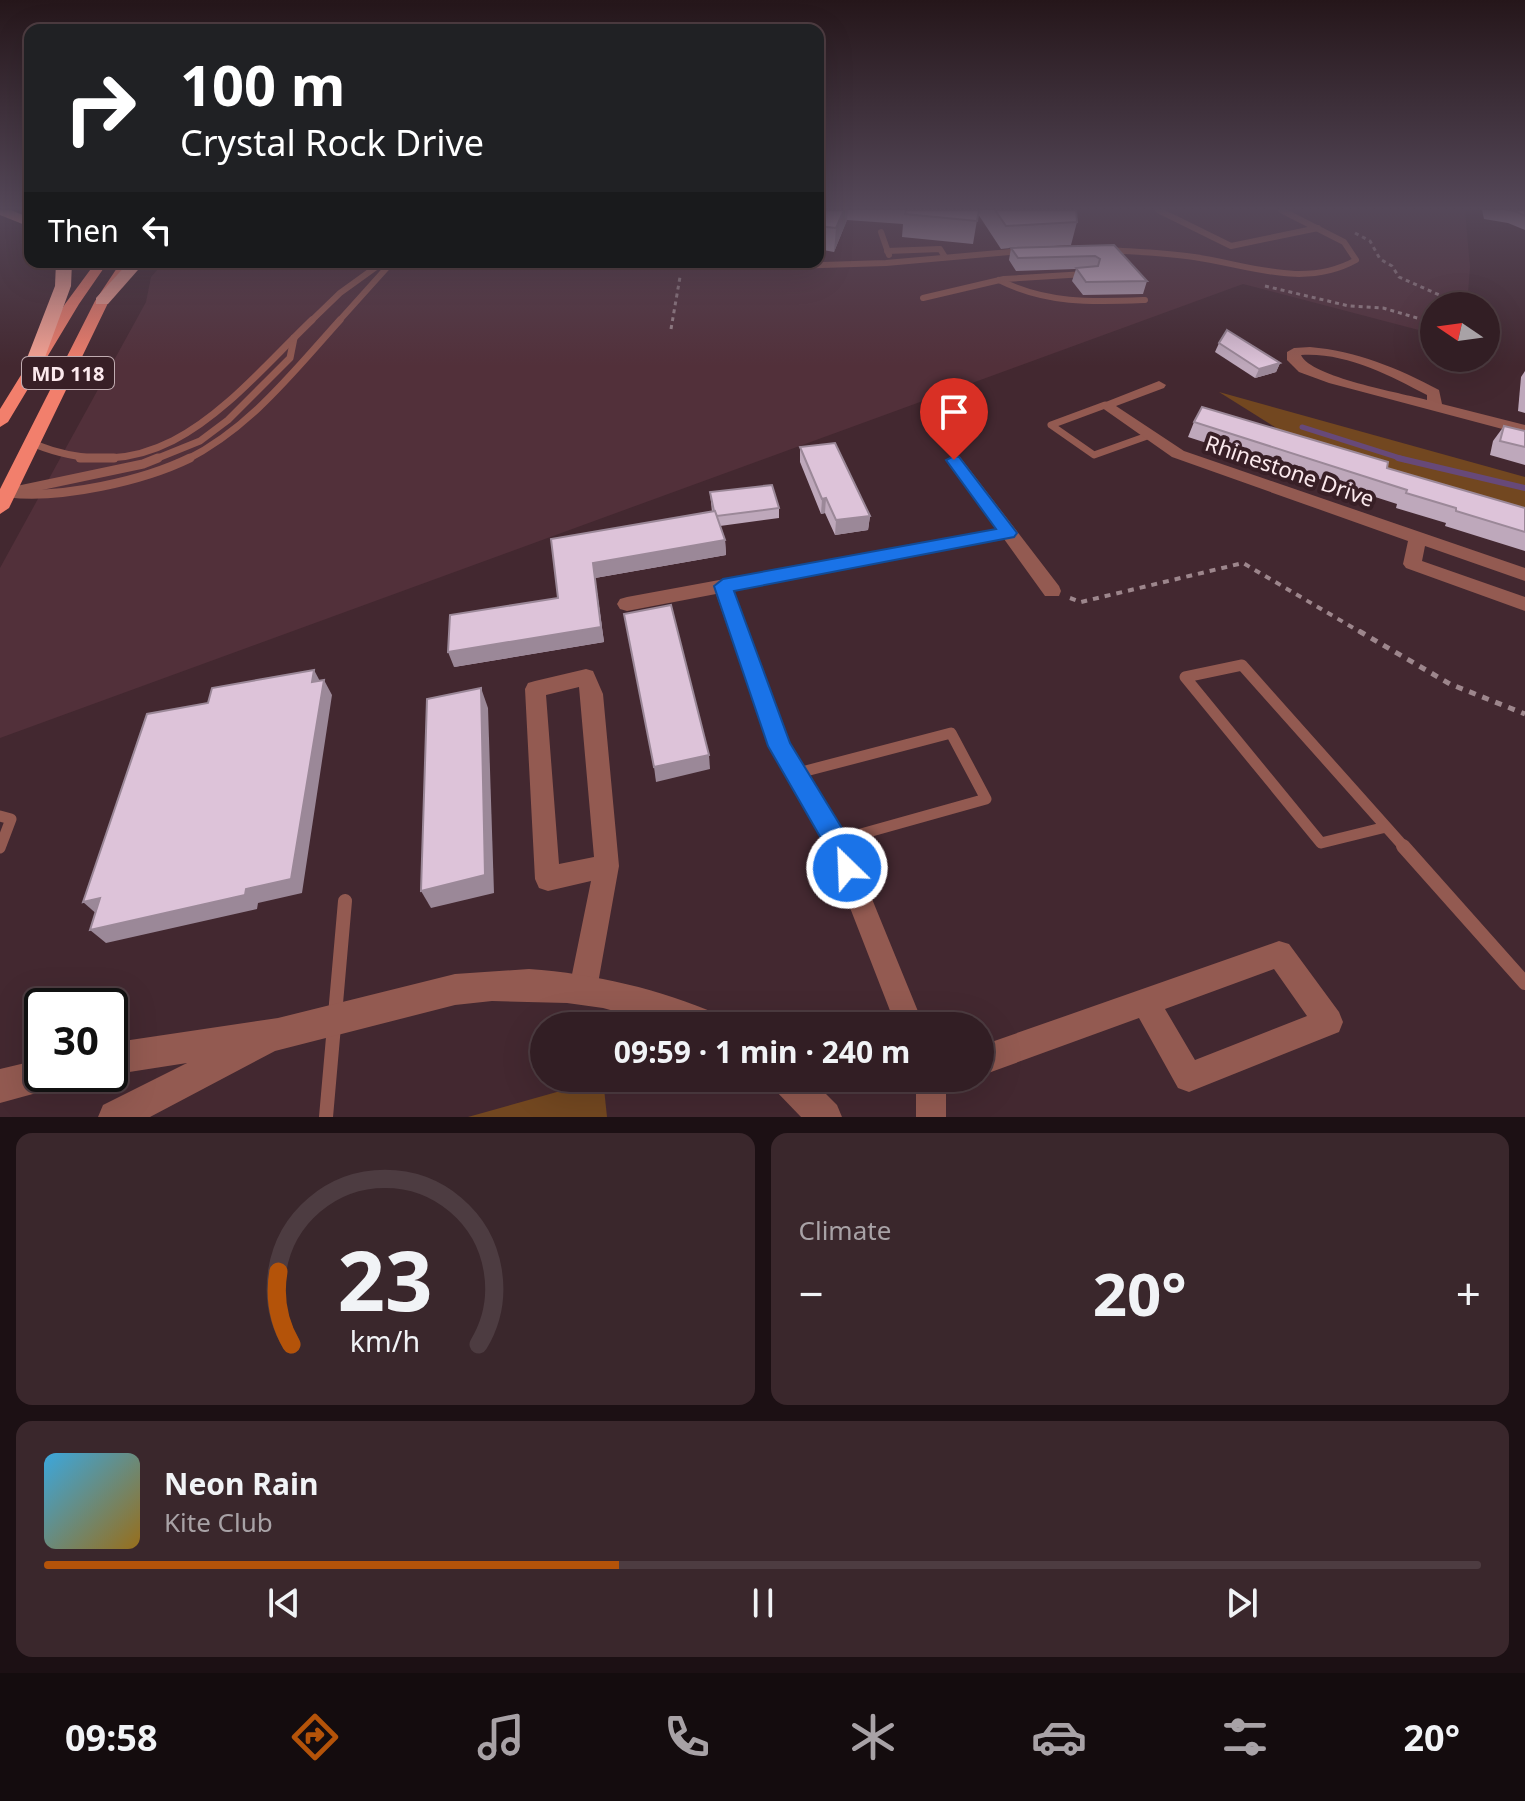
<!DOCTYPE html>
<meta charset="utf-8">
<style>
body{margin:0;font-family:"Noto Sans",sans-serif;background:#3a272c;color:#f1f3f6;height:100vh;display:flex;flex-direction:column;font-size:30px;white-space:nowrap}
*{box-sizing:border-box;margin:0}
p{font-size:26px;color:#a8a2a6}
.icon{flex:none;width:44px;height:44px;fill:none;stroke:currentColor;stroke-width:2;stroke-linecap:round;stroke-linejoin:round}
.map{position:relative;height:1117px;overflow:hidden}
.side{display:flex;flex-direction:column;gap:16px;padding:16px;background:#1c1014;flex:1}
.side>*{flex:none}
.banner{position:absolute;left:24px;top:24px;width:800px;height:244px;border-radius:16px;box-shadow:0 8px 32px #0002,0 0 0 2px #4d3c41;background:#202124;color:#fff;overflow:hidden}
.needle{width:52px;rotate:283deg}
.buttons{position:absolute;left:1420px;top:292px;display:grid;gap:16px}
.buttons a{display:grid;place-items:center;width:80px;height:80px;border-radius:50%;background:#321e24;box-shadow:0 8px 32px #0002,0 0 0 2px #4d3c41;font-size:40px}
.speed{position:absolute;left:24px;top:988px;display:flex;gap:16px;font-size:40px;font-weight:700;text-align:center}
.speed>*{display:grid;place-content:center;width:104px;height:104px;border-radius:50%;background:#321e24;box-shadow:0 8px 32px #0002,0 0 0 2px #4d3c41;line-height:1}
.speed .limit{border:4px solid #111;border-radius:12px;background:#fff;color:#111}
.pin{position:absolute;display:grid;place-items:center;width:68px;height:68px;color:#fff;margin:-82px -34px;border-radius:50% 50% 50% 0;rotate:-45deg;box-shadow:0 0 8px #0007}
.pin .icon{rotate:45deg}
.me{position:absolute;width:88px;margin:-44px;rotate:336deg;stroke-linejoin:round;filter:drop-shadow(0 0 6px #0008)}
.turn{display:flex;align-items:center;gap:28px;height:168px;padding:0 24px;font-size:36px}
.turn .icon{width:104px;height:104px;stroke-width:2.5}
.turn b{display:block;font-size:56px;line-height:68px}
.then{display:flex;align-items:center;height:76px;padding:0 24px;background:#0003;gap:16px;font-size:30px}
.big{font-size:60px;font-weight:700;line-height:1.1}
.side .card{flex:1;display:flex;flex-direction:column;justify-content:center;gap:12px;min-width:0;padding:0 28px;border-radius:16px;background:#3a272c}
.side .dial{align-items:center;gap:0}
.dial svg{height:208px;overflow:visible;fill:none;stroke:#4d3c41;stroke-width:7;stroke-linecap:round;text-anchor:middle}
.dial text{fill:#f1f3f6;stroke:none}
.song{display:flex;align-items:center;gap:24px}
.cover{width:96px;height:96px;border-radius:12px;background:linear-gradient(135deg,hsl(200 70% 55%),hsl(40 70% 35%))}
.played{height:8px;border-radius:4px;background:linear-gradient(90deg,#b45309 40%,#4d3c41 40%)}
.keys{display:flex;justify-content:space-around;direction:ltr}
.heat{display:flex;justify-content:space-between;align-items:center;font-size:44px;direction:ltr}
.side .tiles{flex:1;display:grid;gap:16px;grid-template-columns:1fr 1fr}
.card:last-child{grid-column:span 2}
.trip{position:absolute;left:530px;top:1012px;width:464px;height:80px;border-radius:40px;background:#321e24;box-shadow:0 8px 32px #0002,0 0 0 2px #4d3c41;font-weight:700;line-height:80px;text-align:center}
.menu{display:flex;height:128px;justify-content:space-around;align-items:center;background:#140c0e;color:#a8a2a6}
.menu .icon{width:56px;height:56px}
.menu .current{color:#b45309}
.menu b{font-size:36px;color:#f1f3f6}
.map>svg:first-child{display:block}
.built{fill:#52303a}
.green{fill:#724720}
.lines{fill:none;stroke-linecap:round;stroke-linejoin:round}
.stream-far1{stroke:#674979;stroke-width:5}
.stream{stroke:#674979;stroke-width:6}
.path-far2{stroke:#9d868c;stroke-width:3;stroke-dasharray:4 4;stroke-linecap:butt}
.path-far1{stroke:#9d868c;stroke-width:4;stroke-dasharray:6 6;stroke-linecap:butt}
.path{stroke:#9d868c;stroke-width:5;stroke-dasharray:7 7;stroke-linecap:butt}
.service-far4{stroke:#935a51;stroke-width:6}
.service-far3{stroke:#935a51;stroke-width:7}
.service-far2{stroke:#935a51;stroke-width:9}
.service-far1{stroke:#935a51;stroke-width:11}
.service{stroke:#935a51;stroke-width:14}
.minor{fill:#935a51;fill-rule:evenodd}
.tertiary{fill:#935a51;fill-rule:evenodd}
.primary{fill:#f27f6c;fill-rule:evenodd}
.motorway{fill:#f7a394;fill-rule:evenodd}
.wall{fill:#bea8bb}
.shaded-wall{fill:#9b8898}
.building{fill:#ddc3d9;stroke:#9b8898;stroke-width:2}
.route{fill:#1a73e8;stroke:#114b97;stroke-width:2}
.labels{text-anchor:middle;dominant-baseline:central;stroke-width:8;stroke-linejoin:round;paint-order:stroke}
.shield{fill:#381f26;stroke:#c0acb1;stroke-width:2}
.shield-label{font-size:20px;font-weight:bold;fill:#fbe9ed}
.street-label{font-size:22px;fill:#fbe9ed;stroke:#381f26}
</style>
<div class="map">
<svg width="1525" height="1117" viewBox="0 0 1525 1117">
<rect width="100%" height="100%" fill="#432830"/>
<polygon class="built" points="818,210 1465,210 1470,267 1467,306 1434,306 1434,334 1243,284 0,738 0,568 146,302 151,277 164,262 818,262"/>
<g class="green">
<polygon points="1219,392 1525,477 1525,518 1291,437"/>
<polygon points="603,1079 607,1117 468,1117"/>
</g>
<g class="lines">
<polyline class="stream-far1" points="1302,427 1406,460"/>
<polyline class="stream" points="1398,458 1525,488"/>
<g class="path-far2">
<polyline points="1355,233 1370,241 1380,259 1392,266 1399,277 1446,298 1450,306"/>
<polyline points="1265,286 1349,306 1383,308 1434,323"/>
<polyline points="671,329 680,277"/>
</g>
<polyline class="path-far1" points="1070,598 1081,602 1243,563 1362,633"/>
<polyline class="path" points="1359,631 1450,684 1525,714"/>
<g class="service-far4">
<polyline points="1158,210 1231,246 1318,228"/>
<polyline points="881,232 889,255"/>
<path d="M1108 250C1137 252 1166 253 1194 257 1249 265 1304 289 1356 260L1344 242 1281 210"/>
<polyline points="887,251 940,249 945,257"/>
<polyline points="538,262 790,266 886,263 1022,251"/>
<path d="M999 280C1047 304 1092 302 1145 300"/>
<polyline points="923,298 1004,279 1085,274"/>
<polyline points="310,322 340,293 383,262"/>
<polyline points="338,322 392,262"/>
</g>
<g class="service-far3">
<polyline points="1105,405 1051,425 1094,455 1150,435"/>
<path d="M34 444C162 495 230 399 312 320"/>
<polyline points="153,460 200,441 228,420 290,358 294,338"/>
<path d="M186 460C250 428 293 372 340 320"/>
</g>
<g class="service-far2">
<polyline points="80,458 114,458"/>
<polyline points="15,491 143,464 158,458"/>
<path d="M9 493C61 499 143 481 190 458"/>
</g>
<g class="service-far1">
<polyline points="798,773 951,733 986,799 836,841"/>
<polyline points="0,816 11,819 0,848"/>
<polyline points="1386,827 1321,843 1185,677 1242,665 1405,848"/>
</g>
<g class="service">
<polyline points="1403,846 1525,983"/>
<polyline points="326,1117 345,901"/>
</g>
<g class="minor">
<path d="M1310 347C1356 351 1398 368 1439 390L1442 404 1525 425V435L1329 383 1299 372 1287 360V352L1294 348ZM1301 355C1345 352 1389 375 1427 395V400C1402 393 1310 377 1301 355Z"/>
<polygon points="1159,381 1166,385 1164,388 1116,406 1184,451 1525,568 1525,581 1425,546 1422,561 1525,597 1525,611 1406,568 1403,564 1408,541 1172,457 1098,405"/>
<polygon points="954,455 960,457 1059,586 1061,591 1059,596 1045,596 1004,539 734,591 790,743 845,833 924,1026 896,1026 826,846 769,746 716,594 627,611 620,609 617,604 620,599 627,597 997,529 946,460"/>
<path d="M586 669 593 671 603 694 619 866 597 989 593 999 583 1003 573 999 569 989 591 881 548 891 539 888 535 879 525 689 528 683 535 681ZM579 687 594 857 559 864 546 695Z"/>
<path d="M1279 941 1289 944 1339 1012 1343 1022 1339 1032 1189 1092 1178 1088 1139 1018 980 1076V1046ZM1274 969 1307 1016 1195 1060 1165 1009Z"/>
<rect x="916" y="1078" width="30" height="39"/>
</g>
<g class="tertiary">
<path d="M529 969C597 974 658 989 720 1015L725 1026H670L603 1008 567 1003 492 1001 455 1005 275 1051 150 1117H98L103 1105 187 1063 110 1075 107 1074H110V1043L278 1018 455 974Z"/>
<polygon points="42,1059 42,1074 67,1074 62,1086 0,1103 0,1069"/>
<polygon points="770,1078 810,1078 837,1105 842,1117 801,1117 775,1090"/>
</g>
<g class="primary">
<polygon points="96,262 108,262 79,304 8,422 0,427 0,409 65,304"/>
<polygon points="121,262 133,262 109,301 9,508 0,514 0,489 95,301"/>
</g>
<g class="motorway">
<polygon points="0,210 11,210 30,218 30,227 0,215"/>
<polygon points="56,262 72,262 71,286 40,371 31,376 25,375 22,371 55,286"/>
<polygon points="129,262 145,262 108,304 96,304 96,298"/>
</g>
</g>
<g class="wall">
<polygon points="818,210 1076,210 1077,222 1071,245 1019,248 1114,245 1147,281 1143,294 1083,295 1072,281 1076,269 1016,271 1009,260 1011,248 1001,249 978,214 973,244 902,237 903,224 847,220 834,252 818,249"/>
<polygon points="1482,210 1525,210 1525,230 1508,223 1484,219"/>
<polygon points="1219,343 1280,363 1276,372 1255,378 1215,352"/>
<polygon points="1525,371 1525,413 1518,411 1521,377"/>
<polygon points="1194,422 1387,468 1525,508 1525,551 1445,526 1446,523 1396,508 1397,504 1188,437"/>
<polygon points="1504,426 1525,431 1525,465 1490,455 1493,441"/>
<polygon points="800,447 870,516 868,530 835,535 825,513 821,514 800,462"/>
<polygon points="710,492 779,508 779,518 720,526 725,540 726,555 595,578 604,642 454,667 558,598 712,512"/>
</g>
<g class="shaded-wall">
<polygon points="844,210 848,210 847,220 834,252 836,228"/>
<polygon points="1280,363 1276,372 1255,378 1259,369"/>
<polygon points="826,498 825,513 821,514 822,499"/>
<polygon points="870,516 868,530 835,535 836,520"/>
<polygon points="725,540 726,555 595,578 604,642 454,667 448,652 601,627 593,563"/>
<polygon points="314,670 322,685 312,682"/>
<polygon points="324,680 332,695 302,893 258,903 257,909 106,943 90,930 246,889"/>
<polygon points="481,688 488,708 494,893 431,908 421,891"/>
<polygon points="709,755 710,769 656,782 654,767"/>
<polygon points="100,898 99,916 83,902"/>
</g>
<g class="building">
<polygon points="818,210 844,210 836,228 818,226"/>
<polygon points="906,210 979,210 977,221 905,214"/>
<polygon points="995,210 1076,210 1077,222 1006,226"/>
<polygon points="1506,210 1525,210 1525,216 1515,211"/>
<polygon points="1114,245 1147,281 1086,282 1076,268 1098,266 1100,259 1095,256 1018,258 1011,248"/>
<polygon points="1227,330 1280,363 1259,369 1219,343"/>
<polygon points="1202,407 1388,462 1387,468 1525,508 1525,532 1456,511 1456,508 1406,493 1407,490 1194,422"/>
<polygon points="1504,426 1525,431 1525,447 1500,441"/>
<polygon points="835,443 870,516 836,520 826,498 822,499 800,447"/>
<polygon points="772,485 779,508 717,516 714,511 710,492"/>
<polygon points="715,511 725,540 593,563 601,627 448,652 450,615 558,598 551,539"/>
<polygon points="671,605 709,755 654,767 624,614"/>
<polygon points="314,670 312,682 324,680 291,879 246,889 245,895 90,930 100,898 83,902 147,714 208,703 212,688"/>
<polygon points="481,688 485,875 421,891 427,699"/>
</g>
<linearGradient id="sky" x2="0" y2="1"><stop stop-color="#25161a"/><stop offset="0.57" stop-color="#554859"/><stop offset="1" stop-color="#554859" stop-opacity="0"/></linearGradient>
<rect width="1525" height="366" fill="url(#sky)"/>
<polygon class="route" points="954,456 959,457 1014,529 1017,533 1014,537 734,591 790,743 845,833 859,868 856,877 847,880 838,877 826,847 768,746 714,586 723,579 996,529 946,460"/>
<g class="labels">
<rect class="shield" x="22" y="357" width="92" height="32" rx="6"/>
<g class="shield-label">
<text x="68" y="373">MD 118</text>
</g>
<g class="street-label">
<text transform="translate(1290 470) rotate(19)">Rhinestone Drive</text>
</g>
</g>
</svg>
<div class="buttons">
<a><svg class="needle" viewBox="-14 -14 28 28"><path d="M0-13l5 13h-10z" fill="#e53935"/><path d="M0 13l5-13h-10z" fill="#a8a2a6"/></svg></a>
</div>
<div class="speed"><div class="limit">30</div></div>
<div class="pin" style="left:954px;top:460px;background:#d93025"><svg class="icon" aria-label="arrive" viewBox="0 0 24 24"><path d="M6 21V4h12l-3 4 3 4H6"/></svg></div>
<svg class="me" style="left:847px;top:868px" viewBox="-20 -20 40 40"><circle r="17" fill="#1a73e8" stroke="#fff" stroke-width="3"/><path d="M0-11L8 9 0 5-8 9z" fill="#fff"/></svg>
<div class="trip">09:59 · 1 min · 240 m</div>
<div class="banner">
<div class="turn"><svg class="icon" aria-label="right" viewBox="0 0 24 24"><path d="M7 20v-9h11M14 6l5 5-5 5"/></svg><div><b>100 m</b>Crystal Rock Drive</div></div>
<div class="then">Then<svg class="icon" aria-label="left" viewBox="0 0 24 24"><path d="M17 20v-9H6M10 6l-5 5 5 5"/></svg></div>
</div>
</div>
<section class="side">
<div class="tiles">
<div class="card dial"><svg viewBox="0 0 100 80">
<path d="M14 69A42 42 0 1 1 86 69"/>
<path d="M14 69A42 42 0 0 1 9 41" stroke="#b45309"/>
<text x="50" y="56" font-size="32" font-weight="700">23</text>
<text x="50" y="72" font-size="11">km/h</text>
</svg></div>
<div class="card"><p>Climate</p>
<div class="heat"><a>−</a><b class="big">20°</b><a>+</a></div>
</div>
<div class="card">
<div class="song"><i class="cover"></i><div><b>Neon Rain</b><p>Kite Club</p></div></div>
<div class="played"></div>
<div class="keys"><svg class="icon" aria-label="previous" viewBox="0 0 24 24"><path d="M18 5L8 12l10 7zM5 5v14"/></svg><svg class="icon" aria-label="pause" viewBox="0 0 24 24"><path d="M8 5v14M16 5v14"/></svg><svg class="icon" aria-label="next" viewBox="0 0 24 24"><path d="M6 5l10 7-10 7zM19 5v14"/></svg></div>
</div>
</div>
</section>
<nav class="menu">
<b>09:58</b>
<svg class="icon current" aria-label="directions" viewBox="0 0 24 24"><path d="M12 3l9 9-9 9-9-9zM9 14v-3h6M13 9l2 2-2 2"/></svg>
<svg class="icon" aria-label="music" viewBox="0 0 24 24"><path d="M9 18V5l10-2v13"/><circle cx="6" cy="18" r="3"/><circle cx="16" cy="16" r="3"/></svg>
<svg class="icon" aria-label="phone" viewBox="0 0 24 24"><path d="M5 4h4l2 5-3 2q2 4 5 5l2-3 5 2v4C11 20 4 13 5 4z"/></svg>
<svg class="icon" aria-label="climate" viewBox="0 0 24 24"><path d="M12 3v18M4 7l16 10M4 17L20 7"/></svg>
<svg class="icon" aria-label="car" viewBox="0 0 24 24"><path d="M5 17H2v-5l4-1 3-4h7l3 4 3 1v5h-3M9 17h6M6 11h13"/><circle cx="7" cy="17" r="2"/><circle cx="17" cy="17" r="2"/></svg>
<svg class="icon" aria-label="filters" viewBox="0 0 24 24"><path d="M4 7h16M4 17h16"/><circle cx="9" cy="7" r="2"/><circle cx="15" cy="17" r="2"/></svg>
<b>20°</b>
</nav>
